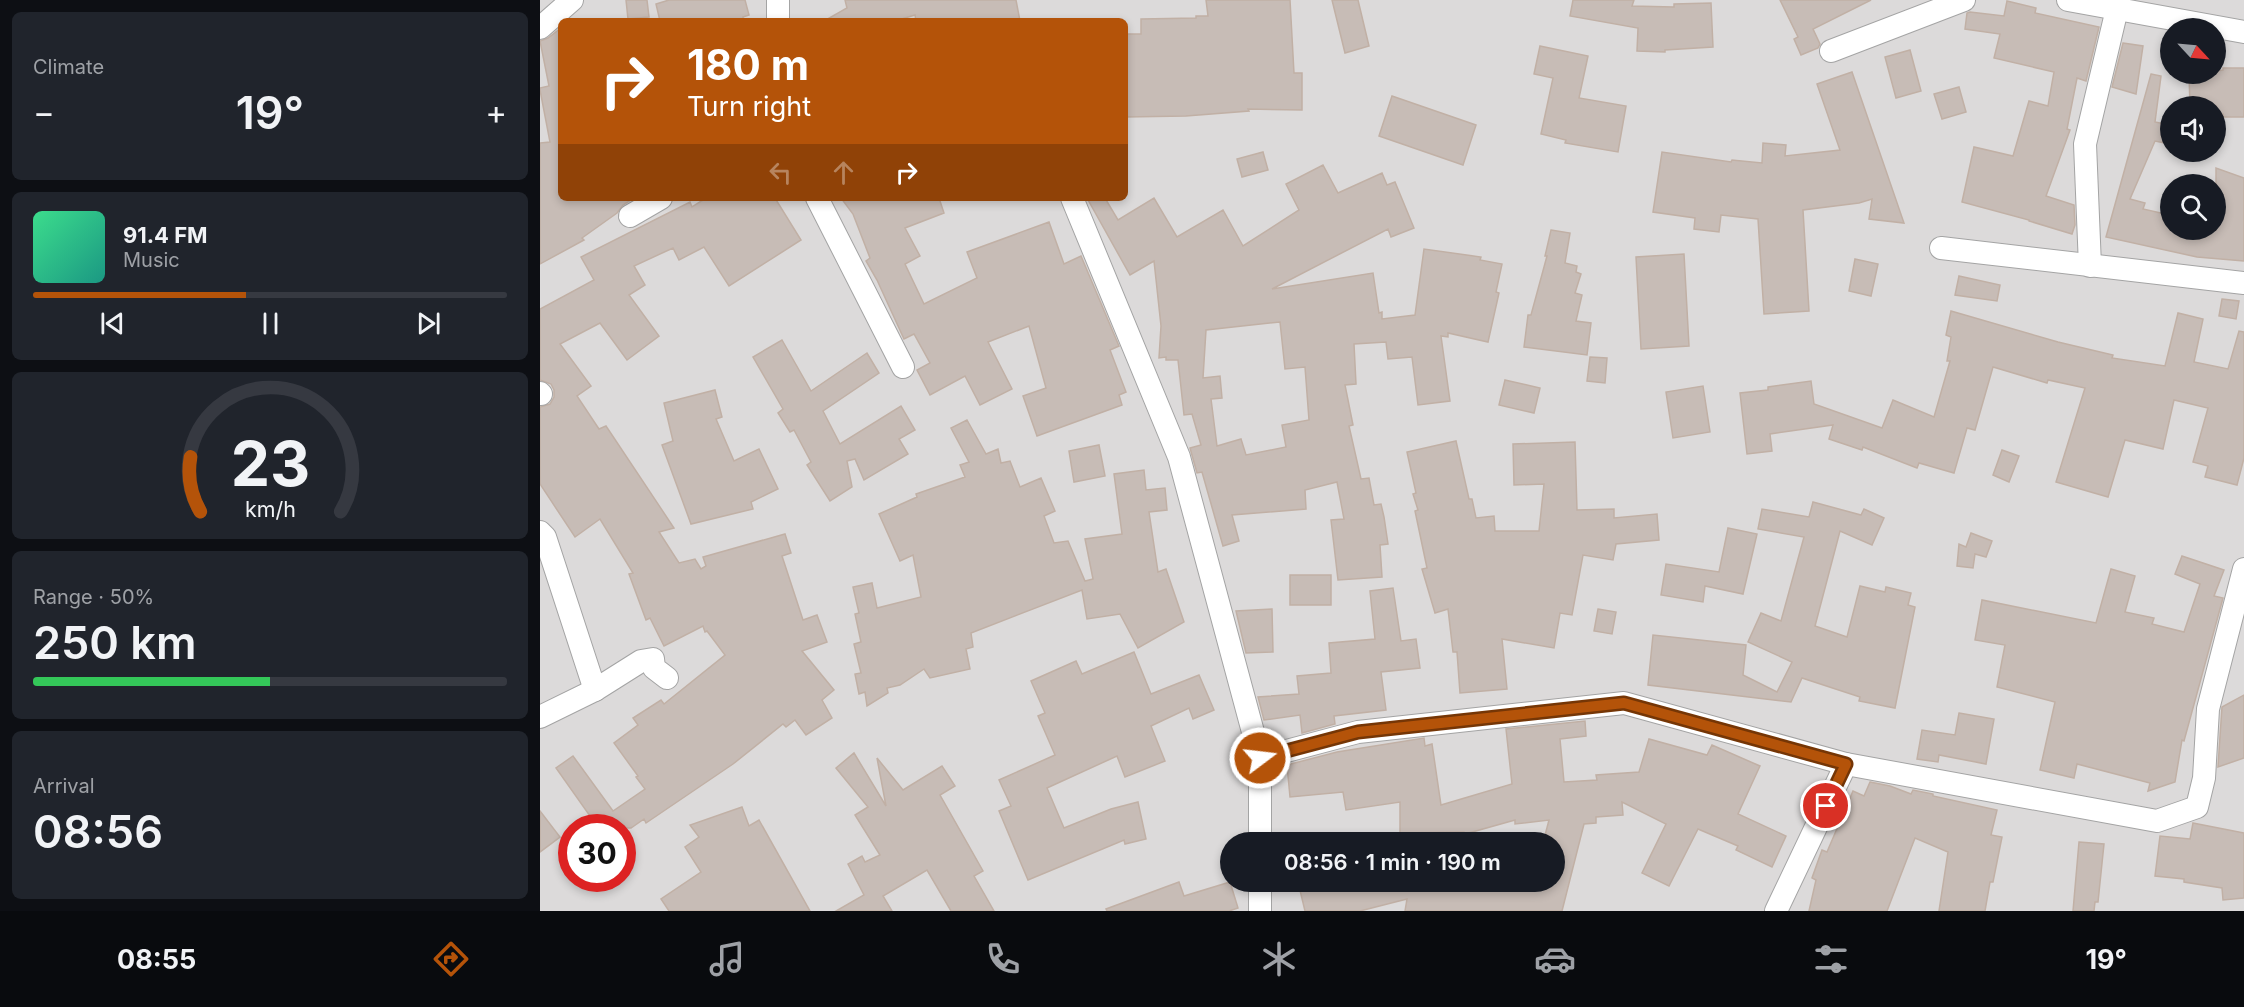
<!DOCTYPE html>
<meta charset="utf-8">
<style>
body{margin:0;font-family:Inter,sans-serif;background:#20242c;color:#f1f3f6;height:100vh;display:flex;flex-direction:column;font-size:22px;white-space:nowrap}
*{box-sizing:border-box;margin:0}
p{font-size:20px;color:#9ea1a6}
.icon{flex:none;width:33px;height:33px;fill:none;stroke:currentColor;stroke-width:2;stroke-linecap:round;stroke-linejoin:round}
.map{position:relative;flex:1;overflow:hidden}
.panel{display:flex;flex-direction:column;gap:12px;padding:12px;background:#0d0f14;width:540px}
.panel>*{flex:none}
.guide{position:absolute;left:18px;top:18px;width:570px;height:183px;border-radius:9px;box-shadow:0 3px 9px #0003;background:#b45309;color:#fff;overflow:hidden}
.needle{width:39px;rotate:116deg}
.fabs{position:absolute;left:1620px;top:18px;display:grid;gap:12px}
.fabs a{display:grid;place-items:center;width:66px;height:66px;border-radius:50%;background:#171b24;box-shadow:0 3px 9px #0003;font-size:30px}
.speed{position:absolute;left:18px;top:814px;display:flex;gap:12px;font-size:30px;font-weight:700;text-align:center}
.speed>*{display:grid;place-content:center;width:78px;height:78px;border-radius:50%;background:#171b24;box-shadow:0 3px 9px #0003;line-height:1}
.speed .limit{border:9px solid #d22;background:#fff;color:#111}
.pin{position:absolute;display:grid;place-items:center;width:51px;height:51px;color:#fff;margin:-26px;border:3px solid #fff;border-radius:50%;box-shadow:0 2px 6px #0007}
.me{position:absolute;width:66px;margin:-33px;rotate:75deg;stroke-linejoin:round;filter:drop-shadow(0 0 4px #0008)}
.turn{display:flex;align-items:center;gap:21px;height:126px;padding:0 30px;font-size:27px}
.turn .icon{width:78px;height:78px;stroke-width:2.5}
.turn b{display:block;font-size:42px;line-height:51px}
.lanes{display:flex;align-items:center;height:57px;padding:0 30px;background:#0003;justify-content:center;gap:30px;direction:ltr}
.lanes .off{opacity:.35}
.big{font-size:45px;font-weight:600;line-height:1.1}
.panel .card{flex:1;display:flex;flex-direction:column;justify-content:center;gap:9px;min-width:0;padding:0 21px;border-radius:9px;background:#20242c}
.panel .dial{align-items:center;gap:0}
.dial svg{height:156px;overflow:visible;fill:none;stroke:#363941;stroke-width:7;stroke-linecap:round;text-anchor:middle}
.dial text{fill:#f1f3f6;stroke:none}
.song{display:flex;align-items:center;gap:18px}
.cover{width:72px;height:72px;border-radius:9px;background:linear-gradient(135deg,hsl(150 70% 55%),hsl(170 70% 35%))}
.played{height:6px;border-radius:3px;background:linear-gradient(90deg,#b45309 45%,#363941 45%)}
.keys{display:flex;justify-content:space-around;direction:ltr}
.heat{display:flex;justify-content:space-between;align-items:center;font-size:33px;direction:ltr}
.charge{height:9px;border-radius:4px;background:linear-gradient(90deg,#34c759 50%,#363941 0)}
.trip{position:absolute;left:680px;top:832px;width:345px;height:60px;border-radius:30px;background:#171b24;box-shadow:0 3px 9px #0003;font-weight:600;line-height:60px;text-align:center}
.menu{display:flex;height:96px;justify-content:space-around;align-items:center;background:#090b0e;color:#9ea1a6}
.menu .icon{width:42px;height:42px}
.menu .active{color:#b45309}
.menu b{font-size:27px;color:#f1f3f6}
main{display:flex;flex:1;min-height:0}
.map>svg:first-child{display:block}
.residential{fill:#dcdada;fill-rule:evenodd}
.building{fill:#c7bcb6;stroke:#c1b0a5;stroke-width:1.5;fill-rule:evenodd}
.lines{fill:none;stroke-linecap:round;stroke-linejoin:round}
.minor-casing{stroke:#a4a4a4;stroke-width:24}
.minor{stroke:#fff;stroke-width:22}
.route-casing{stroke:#753606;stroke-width:15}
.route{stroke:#b45309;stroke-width:10}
</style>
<main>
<section class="panel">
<div class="card"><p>Climate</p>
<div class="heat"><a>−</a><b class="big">19°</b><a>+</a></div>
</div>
<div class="card">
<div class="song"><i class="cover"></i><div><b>91.4 FM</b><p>Music</p></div></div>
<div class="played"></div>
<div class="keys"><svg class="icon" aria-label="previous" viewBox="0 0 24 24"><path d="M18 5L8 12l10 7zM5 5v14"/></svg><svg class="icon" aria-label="pause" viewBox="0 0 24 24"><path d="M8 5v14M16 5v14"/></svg><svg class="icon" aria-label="next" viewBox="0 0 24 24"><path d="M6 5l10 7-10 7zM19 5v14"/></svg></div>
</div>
<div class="card dial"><svg viewBox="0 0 100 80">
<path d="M14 69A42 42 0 1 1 86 69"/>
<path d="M14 69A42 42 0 0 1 9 41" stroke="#b45309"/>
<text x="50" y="56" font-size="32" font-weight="700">23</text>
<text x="50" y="72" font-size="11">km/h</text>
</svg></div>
<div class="card"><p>Range · 50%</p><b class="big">250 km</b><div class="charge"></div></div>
<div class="card"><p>Arrival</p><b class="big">08:56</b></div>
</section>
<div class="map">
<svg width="1704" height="911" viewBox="0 0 1704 911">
<rect width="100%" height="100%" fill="#efeae3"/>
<path class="residential" d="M0 0H1704V911H0ZM21 21H585V198H21ZM1630 28H1676V74H1630ZM1630 106H1676V152H1630ZM1630 184H1676V230H1630ZM32 828H82V879H32ZM690 843H1014V882H690Z"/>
<g class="building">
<polygon points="86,0 107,0 109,17 88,19"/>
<polygon points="129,0 205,0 209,15 203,17 204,21 120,21 116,4"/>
<polygon points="305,0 476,0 480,21 376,21 375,15 355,21 284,21 307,8"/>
<polygon points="666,0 750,0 754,73 762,73 762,110 708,109 709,111 646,116 585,117 585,34 601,34 601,19 656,18 656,16 668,16"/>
<polygon points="792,0 818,0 829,46 805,53"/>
<polygon points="1033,0 1094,0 1092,6 1134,7 1134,4 1171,3 1173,47 1125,50 1125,52 1097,51 1098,28 1030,16"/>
<polygon points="1240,0 1331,0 1273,29 1280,44 1278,48 1261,55 1254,39 1258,37"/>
<polygon points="1467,1 1496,8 1495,13 1559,27 1546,81 1537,78 1527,129 1530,130 1506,196 1534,205 1535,225 1532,234 1489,221 1489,220 1422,202 1434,147 1473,156 1489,101 1508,106 1514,72 1454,58 1460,34 1425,29 1427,13 1430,12 1464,16"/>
<polygon points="21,28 21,198 94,198 83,205 77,213 42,238 44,240 0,264 0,143 10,142 0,90 0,88 9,86 0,41 8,38"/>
<polygon points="1583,43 1603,46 1596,94 1572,87"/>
<polygon points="1000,46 1048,56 1039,98 1086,106 1078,152 1025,143 1026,140 1001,134 1013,78 994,74"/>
<polygon points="1370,50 1381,91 1356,98 1345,57"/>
<polygon points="1683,68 1704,68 1704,117 1683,117 1683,114 1676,114 1676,106 1650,106 1649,74 1676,74 1676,71 1683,70"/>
<polygon points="1312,72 1364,223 1329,219 1332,199 1319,203 1263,210 1269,311 1224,314 1218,219 1181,215 1179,232 1154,229 1155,218 1113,212 1122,152 1191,162 1192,160 1222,163 1223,143 1246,145 1245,156 1300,150 1277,84"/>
<polygon points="1611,74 1621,76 1615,122 1630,125 1630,144 1615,141 1590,199 1605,203 1603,209 1630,215 1630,230 1676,230 1676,168 1704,178 1704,261 1657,257 1566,237"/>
<polygon points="1419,87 1426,112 1402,119 1394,94"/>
<polygon points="852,96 936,125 923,165 839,136"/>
<polygon points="723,152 728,170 702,177 697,159"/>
<path d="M783 165 798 193 842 173 847 185 855 182 874 228 851 237 848 229 732 289 833 273 839 313 842 312V319L875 315 884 249 941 257 940 260 962 264 956 292 959 293 948 342 908 333V337L901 336 910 401 878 405 872 357 848 359 846 342 814 344 816 384 805 385 813 425 809 426 821 479 829 478 834 505 841 504 844 517 848 544 840 545 842 577 798 580 791 520 804 519 797 482 765 490 766 509 692 515 699 541 683 546 662 472 657 473 650 448 661 445 652 414 644 415 638 360H626V357L619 358 621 326 614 261 590 275 547 198H565L578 220 614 198 637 237 683 210 703 246 759 210 746 184ZM740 322 745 369 765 367 769 420 742 425 746 447 706 455 701 439 677 446 671 399 682 398 680 376 663 378 666 330Z"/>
<polygon points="166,198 235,198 261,240 189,286 164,247 139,260 133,248 94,266 105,285 89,295 119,336 87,360 60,323 20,344 51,386 37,396 59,429 66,426 134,528 119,532 139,563 155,559 161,569 166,566 163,557 245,534 251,553 242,556 263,620 277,615 287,642 262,651 294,690 282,700 292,718 266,735 255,720 246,727 243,724 193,764 106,823 104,819 91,828 47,828 55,823 16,768 33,756 73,811 105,789 96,777 98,776 74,743 98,725 93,718 121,700 124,704 185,655 167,631 165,632 163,626 124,646 110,618 106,620 89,574 93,573 60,519 35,537 0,484 0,407 10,404 14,397 14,390 11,384 0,380 0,309 54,280 41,257 150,202 152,207"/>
<polygon points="301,198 399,198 404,213 365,228 380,256 365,264 384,304 437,278 427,252 509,222 524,264 541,256 579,346 570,350 586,392 579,395 582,405 497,436 483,396 506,388 489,326 448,342 472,389 440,405 425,376 390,395 377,370 390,363 374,334 364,339 337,280 326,261 330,258 313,214"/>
<polygon points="1011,230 1030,233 1025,263 1037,266 1036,272 1041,274 1035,293 1042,295 1036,321 1051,323 1047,355 984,347 988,315 991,315 1007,256 1005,256"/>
<polygon points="1144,254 1149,346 1101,349 1096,257"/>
<polygon points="1315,259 1338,264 1331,296 1309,291"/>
<polygon points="1419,276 1460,285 1457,301 1415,295"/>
<polygon points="1682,299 1699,301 1696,319 1679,316"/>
<polygon points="1411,311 1518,342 1573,355 1572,358 1625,366 1638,313 1663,319 1654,362 1688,369 1699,331 1704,332 1704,458 1697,485 1665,477 1668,466 1653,462 1668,408 1634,400 1623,449 1585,440 1568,497 1516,482 1545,388 1508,380 1507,383 1453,367 1435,430 1427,428 1414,473 1379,463 1377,468 1323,447 1322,450 1289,439 1293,425 1230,434 1232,451 1207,454 1200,393 1228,390 1228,387 1271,381 1274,404 1342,428 1353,400 1394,417 1410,361 1407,361 1411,337 1406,335"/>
<polygon points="242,340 271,391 327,353 339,373 283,411 300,444 361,406 375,430 359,439 368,454 324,480 315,459 307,461 312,487 290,501 267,465 271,462 254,430 250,432 238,413 243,409 213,357"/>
<polygon points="1050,357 1067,358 1065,383 1047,381"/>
<polygon points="965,380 1000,388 994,413 959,405"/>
<polygon points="1163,386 1170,432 1133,438 1126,392"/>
<polygon points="175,390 182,417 176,419 194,461 219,449 238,489 211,502 213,509 151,524 122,445 133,441 124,403"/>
<polygon points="427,420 446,454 458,449 461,463 470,461 480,487 501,478 515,511 504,516 514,543 528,541 545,581 553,579 545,539 582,534 574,474 604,470 606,490 625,488 627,510 609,512 618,572 626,569 644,622 598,648 580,614 547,619 542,590 431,633 433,647 426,649 430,669 390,678 384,669 360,685 347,688 348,693 327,706 325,692 319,694 315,674 321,673 314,644 321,642 315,614 319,613 313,587 332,583 337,608 381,597 373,555 360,561 339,514 377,497 376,494 425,477 420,465 429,462 411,428"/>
<polygon points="916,441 929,499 932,499 936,518 954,516 955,531 999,531 1004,484 974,485 973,444 1035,442 1037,510 1074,509 1074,518 1117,514 1119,540 1076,544 1073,560 1043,555 1032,615 1020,613 1014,648 962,639 967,689 920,693 917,652 913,652 908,609 895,613 882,569 887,568 875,511 878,510 873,494 876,493 867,452"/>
<polygon points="559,445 565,476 534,482 529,451"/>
<polygon points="1462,450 1479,456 1469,482 1453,475"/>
<polygon points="1273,502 1321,515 1324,509 1344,518 1332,545 1300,531 1275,626 1307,637 1320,586 1345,592 1346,587 1371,593 1368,605 1375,607 1355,708 1319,701 1320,697 1262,678 1251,702 1108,685 1113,635 1206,645 1203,675 1237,692 1252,662 1208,642 1221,613 1241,621 1264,537 1218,529 1222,509 1269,517"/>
<polygon points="1188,528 1217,534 1203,594 1165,586 1163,602 1121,595 1126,564 1179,572"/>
<polygon points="1431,533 1452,541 1446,557 1435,554 1433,568 1417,566 1419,544 1426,547"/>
<polygon points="1642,556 1684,570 1674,596 1683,598 1644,741 1642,740 1635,782 1608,791 1610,783 1537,764 1534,778 1500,770 1515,702 1457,687 1465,645 1435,640 1442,600 1556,623 1571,569 1595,576 1585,612 1614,618 1612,624 1644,632 1660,584 1635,574"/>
<rect x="750" y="575" width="41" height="30"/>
<polygon points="853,588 861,641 876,639 880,668 841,672 846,710 794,716 795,724 762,733 760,715 724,720 718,697 759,694 757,676 791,673 789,643 835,639 830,591"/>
<polygon points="732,609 733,652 706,653 696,611"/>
<polygon points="1058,609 1076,612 1072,634 1054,631"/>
<polygon points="594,652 611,694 659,675 674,710 653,719 649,708 611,726 625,761 585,777 577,756 507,788 524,828 571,809 598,802 606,839 585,844 584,840 488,880 459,811 471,806 459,780 515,755 498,716 505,713 491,681 536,661 542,674"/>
<polygon points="1704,695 1704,758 1678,767 1682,707"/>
<polygon points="1419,713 1454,719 1446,764 1399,755 1398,762 1377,759 1382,730 1415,735"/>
<polygon points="1045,721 1046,736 1020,739 1024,782 1057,780 1056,775 1099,772 1109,739 1167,755 1172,745 1220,766 1198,814 1246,836 1232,867 1196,850 1198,846 1158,829 1129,886 1102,873 1126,824 1082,802 1083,815 1056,817 1056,823 1044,824 1022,911 865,911 867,899 820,911 765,911 758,882 1014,882 1014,843 1003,843 1009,820 975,824 975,820 925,834 924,832 860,833 860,802 806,810 803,792 750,797 747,765 797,752 884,738 885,746 892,744 901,805 972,784 966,729"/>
<polygon points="314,753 346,806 337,758 363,790 402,766 415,786 400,795 443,871 434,876 454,911 411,911 387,870 343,896 352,911 296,911 324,895 308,864 322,856 325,862 340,855 315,815 328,807 296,768"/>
<polygon points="1330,782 1350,786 1371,794 1373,790 1393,794 1393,796 1457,810 1451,835 1462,837 1453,882 1450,882 1445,911 1399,911 1408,852 1375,838 1347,911 1269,911 1276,880 1272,878 1282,850 1287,852 1313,791 1324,796"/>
<polygon points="202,807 209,826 219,820 270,911 129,911 121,899 161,872 145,847 159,837 150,825"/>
<polygon points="0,811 20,837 0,852"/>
<polygon points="1653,823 1704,833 1704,898 1683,900 1682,888 1644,882 1644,879 1615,876 1620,836 1650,839"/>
<polygon points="1539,842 1564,844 1558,902 1555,902 1554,911 1533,911"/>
<polygon points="639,882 644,896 690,882 698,908 689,911 567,911 566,909"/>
</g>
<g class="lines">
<g class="minor-casing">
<g id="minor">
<polyline points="1528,0 1704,32"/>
<polyline points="238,21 238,0"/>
<polyline points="0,28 32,0"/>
<polyline points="1291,51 1424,0"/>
<polyline points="277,198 363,367"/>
<polyline points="532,198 639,457 720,758 720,843"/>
<polyline points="90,216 121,198"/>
<polyline points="1401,248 1704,283"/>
<polyline points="1550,266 1545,144 1577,9"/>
<polyline points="0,393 1,394"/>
<polyline points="0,532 5,537 55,690"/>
<polyline points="0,717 55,690 101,661 113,659 114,668 127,678"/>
<polyline points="720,758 818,732 1084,703 1306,764 1617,821 1657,807 1664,778 1668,709 1704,569"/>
<polyline points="720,882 720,911"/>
<polyline points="1236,911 1306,764"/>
</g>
</g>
<use href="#minor" class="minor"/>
</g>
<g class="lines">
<g class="route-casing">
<polyline id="route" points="720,758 818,732 1084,703 1306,764 1286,806"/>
</g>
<use href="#route" class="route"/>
</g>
</svg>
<div class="fabs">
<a><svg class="needle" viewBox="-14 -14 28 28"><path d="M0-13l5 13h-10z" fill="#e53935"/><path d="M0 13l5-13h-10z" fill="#9ea1a6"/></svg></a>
<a><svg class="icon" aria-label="sound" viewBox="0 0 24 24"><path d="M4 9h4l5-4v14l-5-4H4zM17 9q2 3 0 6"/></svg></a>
<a><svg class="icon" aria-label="search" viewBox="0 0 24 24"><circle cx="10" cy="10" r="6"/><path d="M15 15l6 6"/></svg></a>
</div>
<div class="speed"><div class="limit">30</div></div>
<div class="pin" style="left:1286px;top:806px;background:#d93025"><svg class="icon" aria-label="arrive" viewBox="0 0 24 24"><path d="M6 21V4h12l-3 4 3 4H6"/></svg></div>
<svg class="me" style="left:720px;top:758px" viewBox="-20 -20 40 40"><circle r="17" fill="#b45309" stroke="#fff" stroke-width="3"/><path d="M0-11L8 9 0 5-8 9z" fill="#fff"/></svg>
<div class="trip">08:56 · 1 min · 190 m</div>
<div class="guide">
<div class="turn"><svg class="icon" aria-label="right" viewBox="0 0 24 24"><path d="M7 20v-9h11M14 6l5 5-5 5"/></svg><div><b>180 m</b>Turn right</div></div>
<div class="lanes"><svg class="icon off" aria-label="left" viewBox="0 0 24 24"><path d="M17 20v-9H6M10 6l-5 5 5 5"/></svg><svg class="icon off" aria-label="ahead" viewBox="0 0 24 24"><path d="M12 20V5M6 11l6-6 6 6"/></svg><svg class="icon" aria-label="right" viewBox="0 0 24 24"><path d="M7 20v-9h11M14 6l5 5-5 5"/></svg></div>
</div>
</div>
</main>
<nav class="menu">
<b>08:55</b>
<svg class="icon active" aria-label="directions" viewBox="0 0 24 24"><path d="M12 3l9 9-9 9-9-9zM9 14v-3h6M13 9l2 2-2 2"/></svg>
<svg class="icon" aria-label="music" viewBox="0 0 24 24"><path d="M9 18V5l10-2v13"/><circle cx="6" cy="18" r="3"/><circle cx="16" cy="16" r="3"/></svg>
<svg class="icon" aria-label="phone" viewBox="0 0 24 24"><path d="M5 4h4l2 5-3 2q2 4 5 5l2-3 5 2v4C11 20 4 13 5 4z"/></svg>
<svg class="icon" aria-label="climate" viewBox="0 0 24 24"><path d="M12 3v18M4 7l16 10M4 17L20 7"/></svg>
<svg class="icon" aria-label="car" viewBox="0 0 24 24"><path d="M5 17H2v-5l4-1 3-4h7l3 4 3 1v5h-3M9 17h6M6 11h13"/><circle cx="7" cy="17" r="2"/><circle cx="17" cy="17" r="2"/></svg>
<svg class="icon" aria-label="filters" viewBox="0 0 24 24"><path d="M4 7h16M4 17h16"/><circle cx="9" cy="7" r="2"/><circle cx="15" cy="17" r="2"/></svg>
<b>19°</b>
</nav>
